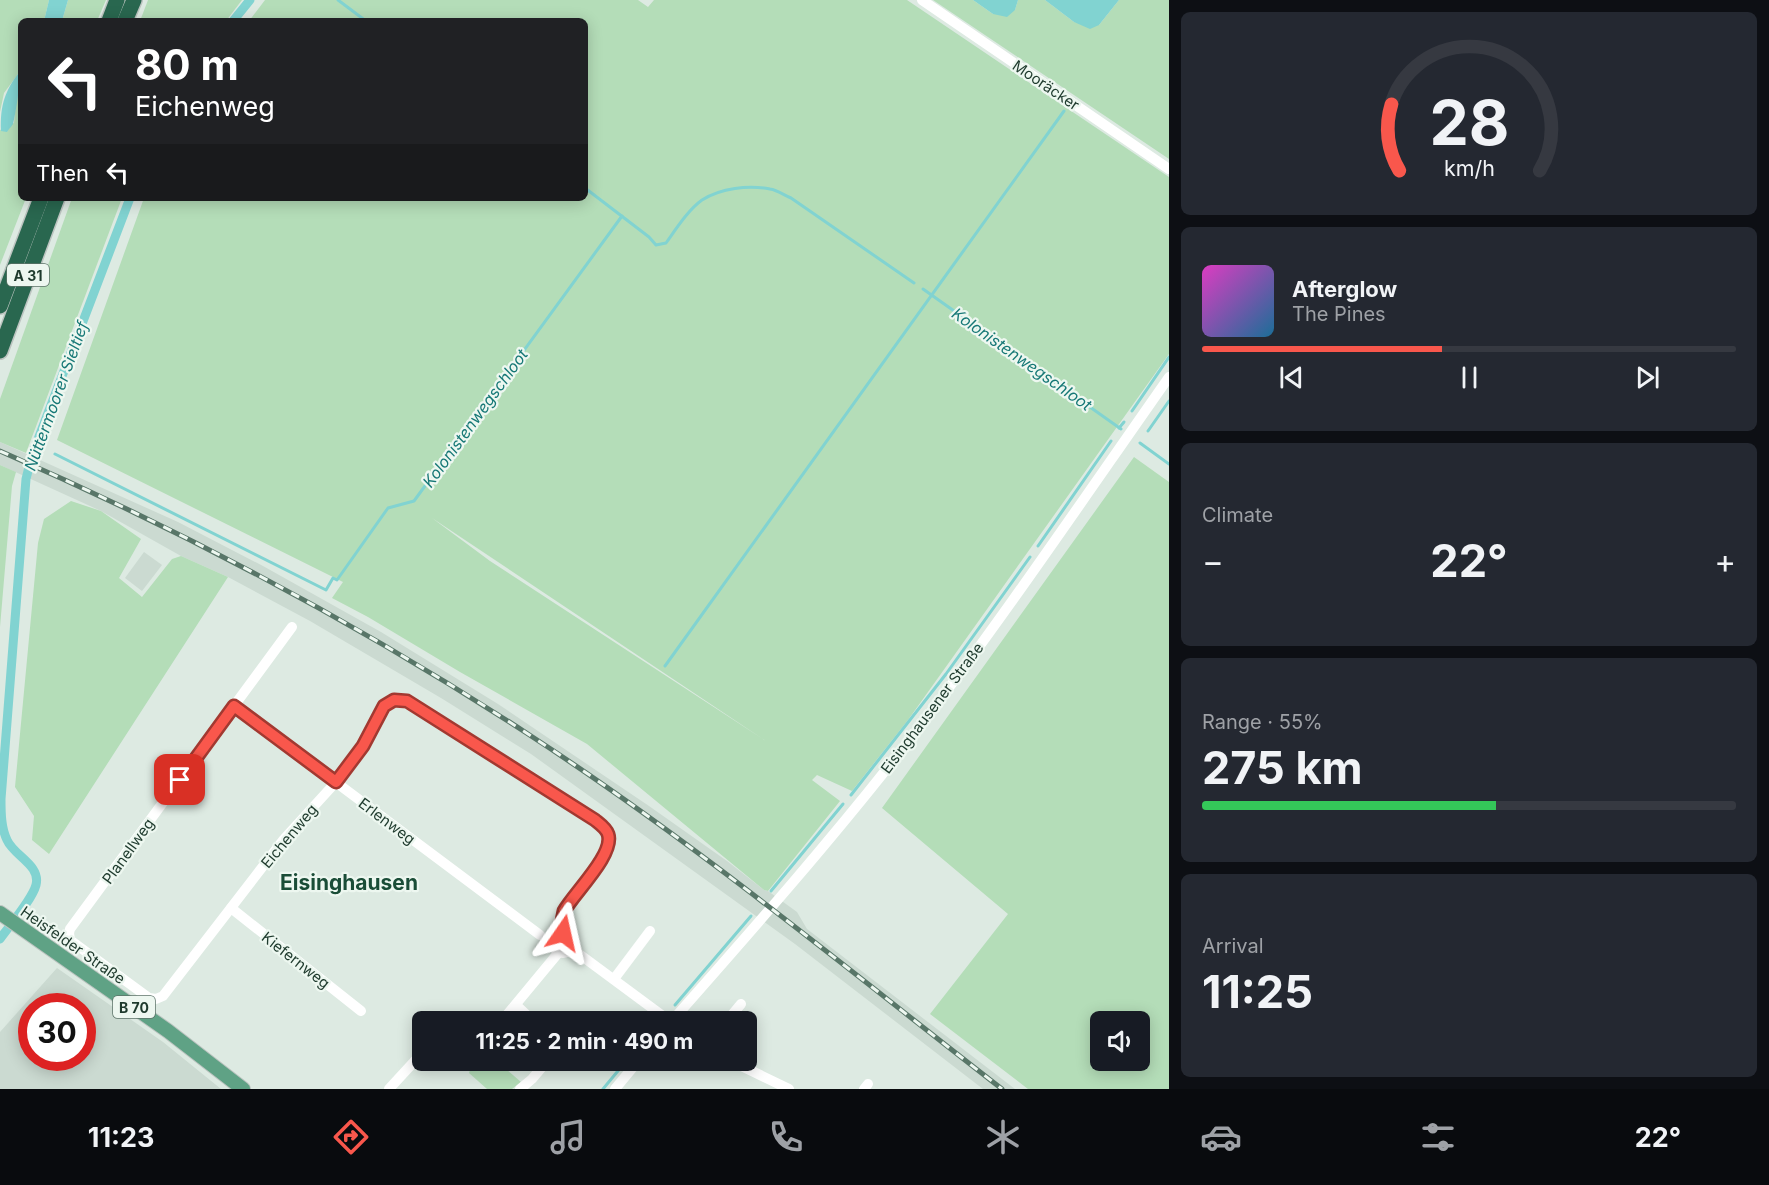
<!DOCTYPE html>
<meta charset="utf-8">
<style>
body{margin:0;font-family:Inter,sans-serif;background:#242831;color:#f1f3f6;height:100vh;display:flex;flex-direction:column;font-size:22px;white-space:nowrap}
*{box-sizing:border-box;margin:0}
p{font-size:20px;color:#9ea1a6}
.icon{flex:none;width:33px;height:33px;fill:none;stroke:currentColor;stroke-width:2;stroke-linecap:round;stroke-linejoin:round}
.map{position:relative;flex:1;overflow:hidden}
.side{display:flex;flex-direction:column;gap:12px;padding:12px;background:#0d0f14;width:600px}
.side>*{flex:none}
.hud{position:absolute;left:18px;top:18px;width:570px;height:183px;border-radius:9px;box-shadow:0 3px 15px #0003;background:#202124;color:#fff;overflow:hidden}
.controls{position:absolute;left:1090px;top:1011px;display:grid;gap:12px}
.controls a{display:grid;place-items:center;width:60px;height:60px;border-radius:9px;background:#171b24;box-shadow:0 3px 15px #0003;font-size:30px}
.speed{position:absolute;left:18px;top:993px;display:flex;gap:12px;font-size:30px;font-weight:700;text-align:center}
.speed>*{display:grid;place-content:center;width:78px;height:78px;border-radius:50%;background:#171b24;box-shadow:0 3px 15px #0003;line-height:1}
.speed .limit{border:9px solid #d22;background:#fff;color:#111}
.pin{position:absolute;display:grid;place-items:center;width:51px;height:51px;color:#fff;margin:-26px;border-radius:12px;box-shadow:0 3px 9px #0006}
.me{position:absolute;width:66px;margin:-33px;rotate:11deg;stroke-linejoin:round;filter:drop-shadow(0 0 4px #0008)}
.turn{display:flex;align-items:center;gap:21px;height:126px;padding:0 18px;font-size:27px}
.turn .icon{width:78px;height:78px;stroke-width:2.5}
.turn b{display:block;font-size:42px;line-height:51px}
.then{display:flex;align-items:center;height:57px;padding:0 18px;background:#0003;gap:12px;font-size:22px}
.big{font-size:45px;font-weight:700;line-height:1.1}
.side .tile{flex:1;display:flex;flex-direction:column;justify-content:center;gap:9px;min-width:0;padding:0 21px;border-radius:9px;background:#242831}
.side .dial{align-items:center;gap:0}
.dial svg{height:156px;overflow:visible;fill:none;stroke:#363941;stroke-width:7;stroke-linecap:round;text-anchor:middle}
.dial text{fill:#f1f3f6;stroke:none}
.song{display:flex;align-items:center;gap:18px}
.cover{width:72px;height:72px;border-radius:9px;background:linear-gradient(135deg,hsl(310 70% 55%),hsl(200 70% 35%))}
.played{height:6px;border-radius:3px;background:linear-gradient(90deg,#f9574c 45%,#363941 45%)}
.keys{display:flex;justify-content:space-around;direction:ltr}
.heat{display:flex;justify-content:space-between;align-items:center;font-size:33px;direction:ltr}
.charge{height:9px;border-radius:4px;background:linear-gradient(90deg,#34c759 55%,#363941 0)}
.trip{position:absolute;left:412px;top:1011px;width:345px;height:60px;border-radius:9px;background:#171b24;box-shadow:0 3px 15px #0003;font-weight:700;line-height:60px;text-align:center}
.dock{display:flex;height:96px;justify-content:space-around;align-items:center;background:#090b0e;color:#9ea1a6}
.dock .icon{width:42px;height:42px}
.dock .selected{color:#f9574c}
.dock b{font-size:27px;color:#f1f3f6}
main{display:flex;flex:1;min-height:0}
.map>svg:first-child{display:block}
.built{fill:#cbdad1;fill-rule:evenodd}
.green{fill:#b4ddb8;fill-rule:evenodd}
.water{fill:#81d3d1}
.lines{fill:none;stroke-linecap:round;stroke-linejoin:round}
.stream{stroke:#81d3d1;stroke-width:3}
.canal{stroke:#81d3d1;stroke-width:9}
.major-casing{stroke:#bcc4c0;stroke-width:16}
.highway-casing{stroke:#bcc4c0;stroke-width:18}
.minor{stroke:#fff;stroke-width:10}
.major{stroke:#5fa285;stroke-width:14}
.highway{stroke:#29674f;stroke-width:15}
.rail-casing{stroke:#587668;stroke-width:5}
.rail{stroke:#edf7f0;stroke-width:3;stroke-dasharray:9;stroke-linecap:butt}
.route-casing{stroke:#a23931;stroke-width:15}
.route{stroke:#f9574c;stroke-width:10}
.labels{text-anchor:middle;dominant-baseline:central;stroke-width:4.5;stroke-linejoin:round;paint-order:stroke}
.shield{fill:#edf7f0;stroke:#5c7368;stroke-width:1.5}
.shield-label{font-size:14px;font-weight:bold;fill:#1e3a2d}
.street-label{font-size:15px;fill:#1e3a2d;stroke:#edf7f0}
.water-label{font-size:16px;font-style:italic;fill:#167876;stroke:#edf7f0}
.district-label{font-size:21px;font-weight:bold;fill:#1a4d37;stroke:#edf7f0}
</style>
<main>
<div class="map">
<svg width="1169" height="1089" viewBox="0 0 1169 1089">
<rect width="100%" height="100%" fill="#ddeae2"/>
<g class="built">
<polygon points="0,442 178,522 263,566 381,632 498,704 649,806 727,861 764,890 768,891 797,912 807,929 1015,1089 983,1089 795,944 531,754 441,698 310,621 228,577 181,556 101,511 0,465"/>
<polygon points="144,552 162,565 142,591 125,578"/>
<path d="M57 968 163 1042 221 1089H0V1032ZM32 1006H82V1058H32Z"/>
</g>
<g class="green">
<polygon points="0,0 49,0 44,21 21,21 21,70 4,93 0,112"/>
<polygon points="68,0 106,0 97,21 62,21"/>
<polygon points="148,0 242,0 226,21 140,21"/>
<path d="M265 0H638L648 7 654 0H907L1169 177V354L908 720 852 791 817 775 812 780 840 801 768 891 764 890 587 744 460 672 368 617 332 598 343 582 57 440 144 198H585V21H249ZM432 518 766 741 490 561Z"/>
<polygon points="933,0 973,0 993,14 1015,10 1018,0 1045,0 1074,22 1099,25 1119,0 1169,0 1169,159"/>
<polygon points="21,83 21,198 26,198 0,265 0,130 14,123 16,101"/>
<polygon points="72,198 122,198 26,453 0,442 0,399"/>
<path d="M1134 457 1169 482V1089H1028L930 1014 1008 914 882 808ZM1101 1022H1140V1060H1101Z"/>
<polygon points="0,465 16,472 12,486 0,627"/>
<polygon points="71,501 101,511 141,539 119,578 142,597 172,559 181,556 228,577 49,854 32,840 34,816 15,787 38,543 44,519"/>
<polygon points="473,1061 497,1061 521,1082 512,1089 487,1089 469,1073"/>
</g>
<g class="water">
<polygon points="49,0 68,0 62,21 44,21"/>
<polygon points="973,0 1018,0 1015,10 1007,17 993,14"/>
<polygon points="1045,0 1119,0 1099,25 1090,29 1074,22"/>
<path d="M21 70C21 78 15 118 13 124 12 126 8 130 7 132L1 131C0 105 5 90 21 70Z"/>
</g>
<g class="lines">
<g class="stream">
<polyline points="338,0 366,21"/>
<path d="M585 188 649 237 656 245 666 243C676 229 688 210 702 200 721 188 748 185 770 189 777 190 784 195 791 198L914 283"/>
<polyline points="923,289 1121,429"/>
<polyline points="1132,411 1169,357"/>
<polyline points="1119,428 1124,422"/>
<polyline points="1148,431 1169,401"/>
<polyline points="1140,443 1169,464"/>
<polyline points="55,454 326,590 333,578 337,580 388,508 414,501 622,216"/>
<polyline points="1038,546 1111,441"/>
<polyline points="665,666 1064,111"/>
<polyline points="851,795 946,674 1030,557"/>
<polyline points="771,891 843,804"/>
<polyline points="675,1005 751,916"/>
<polyline points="603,1089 627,1060"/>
</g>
<g class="canal">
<polyline points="233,21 250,0"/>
<path d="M0 939C9 926 32 900 36 885 41 865 14 856 7 840 1 827 1 813 1 799L26 479 32 455 130 198"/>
</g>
<g class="major-casing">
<polyline id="major" points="0,913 168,1031 243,1089"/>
</g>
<g class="highway-casing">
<g id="highway">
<polyline points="109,21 117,0"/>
<polyline points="125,21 134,0"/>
<polyline points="0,306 41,198"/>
<polyline points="0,351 57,198"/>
</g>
</g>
<g class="minor">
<polyline points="922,0 1169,169"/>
<path d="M292 627 70 929 69 933 70 940 149 998 156 999 163 996 284 839 336 782 363 746 384 706 397 700 403 699 412 703 595 820C599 824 606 828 608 834 615 854 574 893 564 911L562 921 563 933"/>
<polyline points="234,706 540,935"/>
<polyline points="231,908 361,1011"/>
<circle cx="563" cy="943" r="10"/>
<polyline points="571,948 671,1022"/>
<polyline points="614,979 650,931"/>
<polyline points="516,1005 534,1022"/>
<polyline points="501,1022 559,952"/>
<path d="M671 1022C753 929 835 836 911 738 1001 621 1084 498 1169 377"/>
<polyline points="726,1022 741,1004"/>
<polyline points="459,1060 462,1060"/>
<polyline points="729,1060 789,1089"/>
<polyline points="389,1089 423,1052"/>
<polyline points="520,1089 532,1079 548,1060"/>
<polyline points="615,1089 639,1060"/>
<polyline points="864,1089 868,1084"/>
</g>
<use href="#major" class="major"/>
<use href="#highway" class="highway"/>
<g class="rail-casing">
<path id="rail" d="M0 451C184 531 359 624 528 734 693 841 846 968 1002 1089"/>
</g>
<use href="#rail" class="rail"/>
</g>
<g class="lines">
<g class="route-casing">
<path id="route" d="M180 780 234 706 336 782 363 746 384 706 394 700 407 701 595 820C600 824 606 828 608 834 615 854 574 893 564 911L562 921 563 933"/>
</g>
<use href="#route" class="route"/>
</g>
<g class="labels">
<g class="shield">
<rect x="7" y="264" width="42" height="22" rx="4.5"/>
<rect x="113" y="996" width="42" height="22" rx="4.5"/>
</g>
<g class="shield-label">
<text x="28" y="275">A 31</text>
<text x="134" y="1007">B 70</text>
</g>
<g class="street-label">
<text transform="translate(1046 85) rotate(34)">Mooräcker</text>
<text transform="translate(932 708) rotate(-53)">Eisinghausener Straße</text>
<text transform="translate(387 821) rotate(37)">Erlenweg</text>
<text transform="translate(289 836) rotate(-50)">Eichenweg</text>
<text transform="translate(128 851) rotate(-54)">Planellweg</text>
<text transform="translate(73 945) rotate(35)">Heisfelder Straße</text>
<text transform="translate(296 960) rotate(38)">Kiefernweg</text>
</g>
<g class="water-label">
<text transform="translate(1022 359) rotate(35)">Kolonistenwegschloot</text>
<text transform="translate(56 396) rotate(-70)">Nüttermoorer Sieltief</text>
<text transform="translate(475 418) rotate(-54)">Kolonistenwegschloot</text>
</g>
<g class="district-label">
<text x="349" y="882">Eisinghausen</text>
</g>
</g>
</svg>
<div class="controls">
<a><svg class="icon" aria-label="sound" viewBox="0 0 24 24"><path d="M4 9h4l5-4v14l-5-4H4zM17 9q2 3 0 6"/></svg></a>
</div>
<div class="speed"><div class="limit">30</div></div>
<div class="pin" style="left:180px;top:780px;background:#d93025"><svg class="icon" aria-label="arrive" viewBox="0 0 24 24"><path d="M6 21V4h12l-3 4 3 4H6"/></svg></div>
<svg class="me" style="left:563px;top:933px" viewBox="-20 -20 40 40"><path d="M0-17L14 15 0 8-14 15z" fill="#f9574c" stroke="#fff" stroke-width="4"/></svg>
<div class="trip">11:25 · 2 min · 490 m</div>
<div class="hud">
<div class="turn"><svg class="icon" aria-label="left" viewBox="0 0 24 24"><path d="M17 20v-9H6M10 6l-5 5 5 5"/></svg><div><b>80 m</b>Eichenweg</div></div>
<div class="then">Then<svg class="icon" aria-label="left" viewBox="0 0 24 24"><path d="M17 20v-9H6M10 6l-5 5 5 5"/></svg></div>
</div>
</div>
<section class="side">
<div class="tile dial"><svg viewBox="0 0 100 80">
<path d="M14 69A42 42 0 1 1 86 69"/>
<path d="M14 69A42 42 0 0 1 10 35" stroke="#f9574c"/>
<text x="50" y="56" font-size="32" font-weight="700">28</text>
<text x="50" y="72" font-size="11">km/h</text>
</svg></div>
<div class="tile">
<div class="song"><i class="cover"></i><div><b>Afterglow</b><p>The Pines</p></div></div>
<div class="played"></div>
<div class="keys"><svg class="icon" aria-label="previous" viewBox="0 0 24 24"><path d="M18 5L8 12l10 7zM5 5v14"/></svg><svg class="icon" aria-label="pause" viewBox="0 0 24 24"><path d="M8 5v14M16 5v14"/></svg><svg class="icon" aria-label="next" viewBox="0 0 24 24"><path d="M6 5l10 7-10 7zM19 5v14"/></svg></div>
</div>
<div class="tile"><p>Climate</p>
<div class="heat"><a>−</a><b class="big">22°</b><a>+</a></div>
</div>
<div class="tile"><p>Range · 55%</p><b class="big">275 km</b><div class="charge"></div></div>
<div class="tile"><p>Arrival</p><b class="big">11:25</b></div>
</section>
</main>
<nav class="dock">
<b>11:23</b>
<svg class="icon selected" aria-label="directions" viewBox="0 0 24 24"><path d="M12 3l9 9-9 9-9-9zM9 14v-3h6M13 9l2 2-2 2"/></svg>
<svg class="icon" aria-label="music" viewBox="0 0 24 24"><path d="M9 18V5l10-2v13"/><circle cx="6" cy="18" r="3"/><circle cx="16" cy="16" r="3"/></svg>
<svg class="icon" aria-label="phone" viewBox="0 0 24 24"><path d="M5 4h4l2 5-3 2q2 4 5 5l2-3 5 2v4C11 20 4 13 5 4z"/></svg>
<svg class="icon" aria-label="climate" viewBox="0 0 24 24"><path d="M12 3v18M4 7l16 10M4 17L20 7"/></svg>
<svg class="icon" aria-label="car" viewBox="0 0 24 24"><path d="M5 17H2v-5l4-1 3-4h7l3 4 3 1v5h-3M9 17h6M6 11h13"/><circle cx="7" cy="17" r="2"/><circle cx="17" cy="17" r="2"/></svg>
<svg class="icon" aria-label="filters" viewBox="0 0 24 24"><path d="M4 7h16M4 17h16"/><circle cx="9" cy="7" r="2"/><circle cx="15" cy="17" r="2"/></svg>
<b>22°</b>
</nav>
